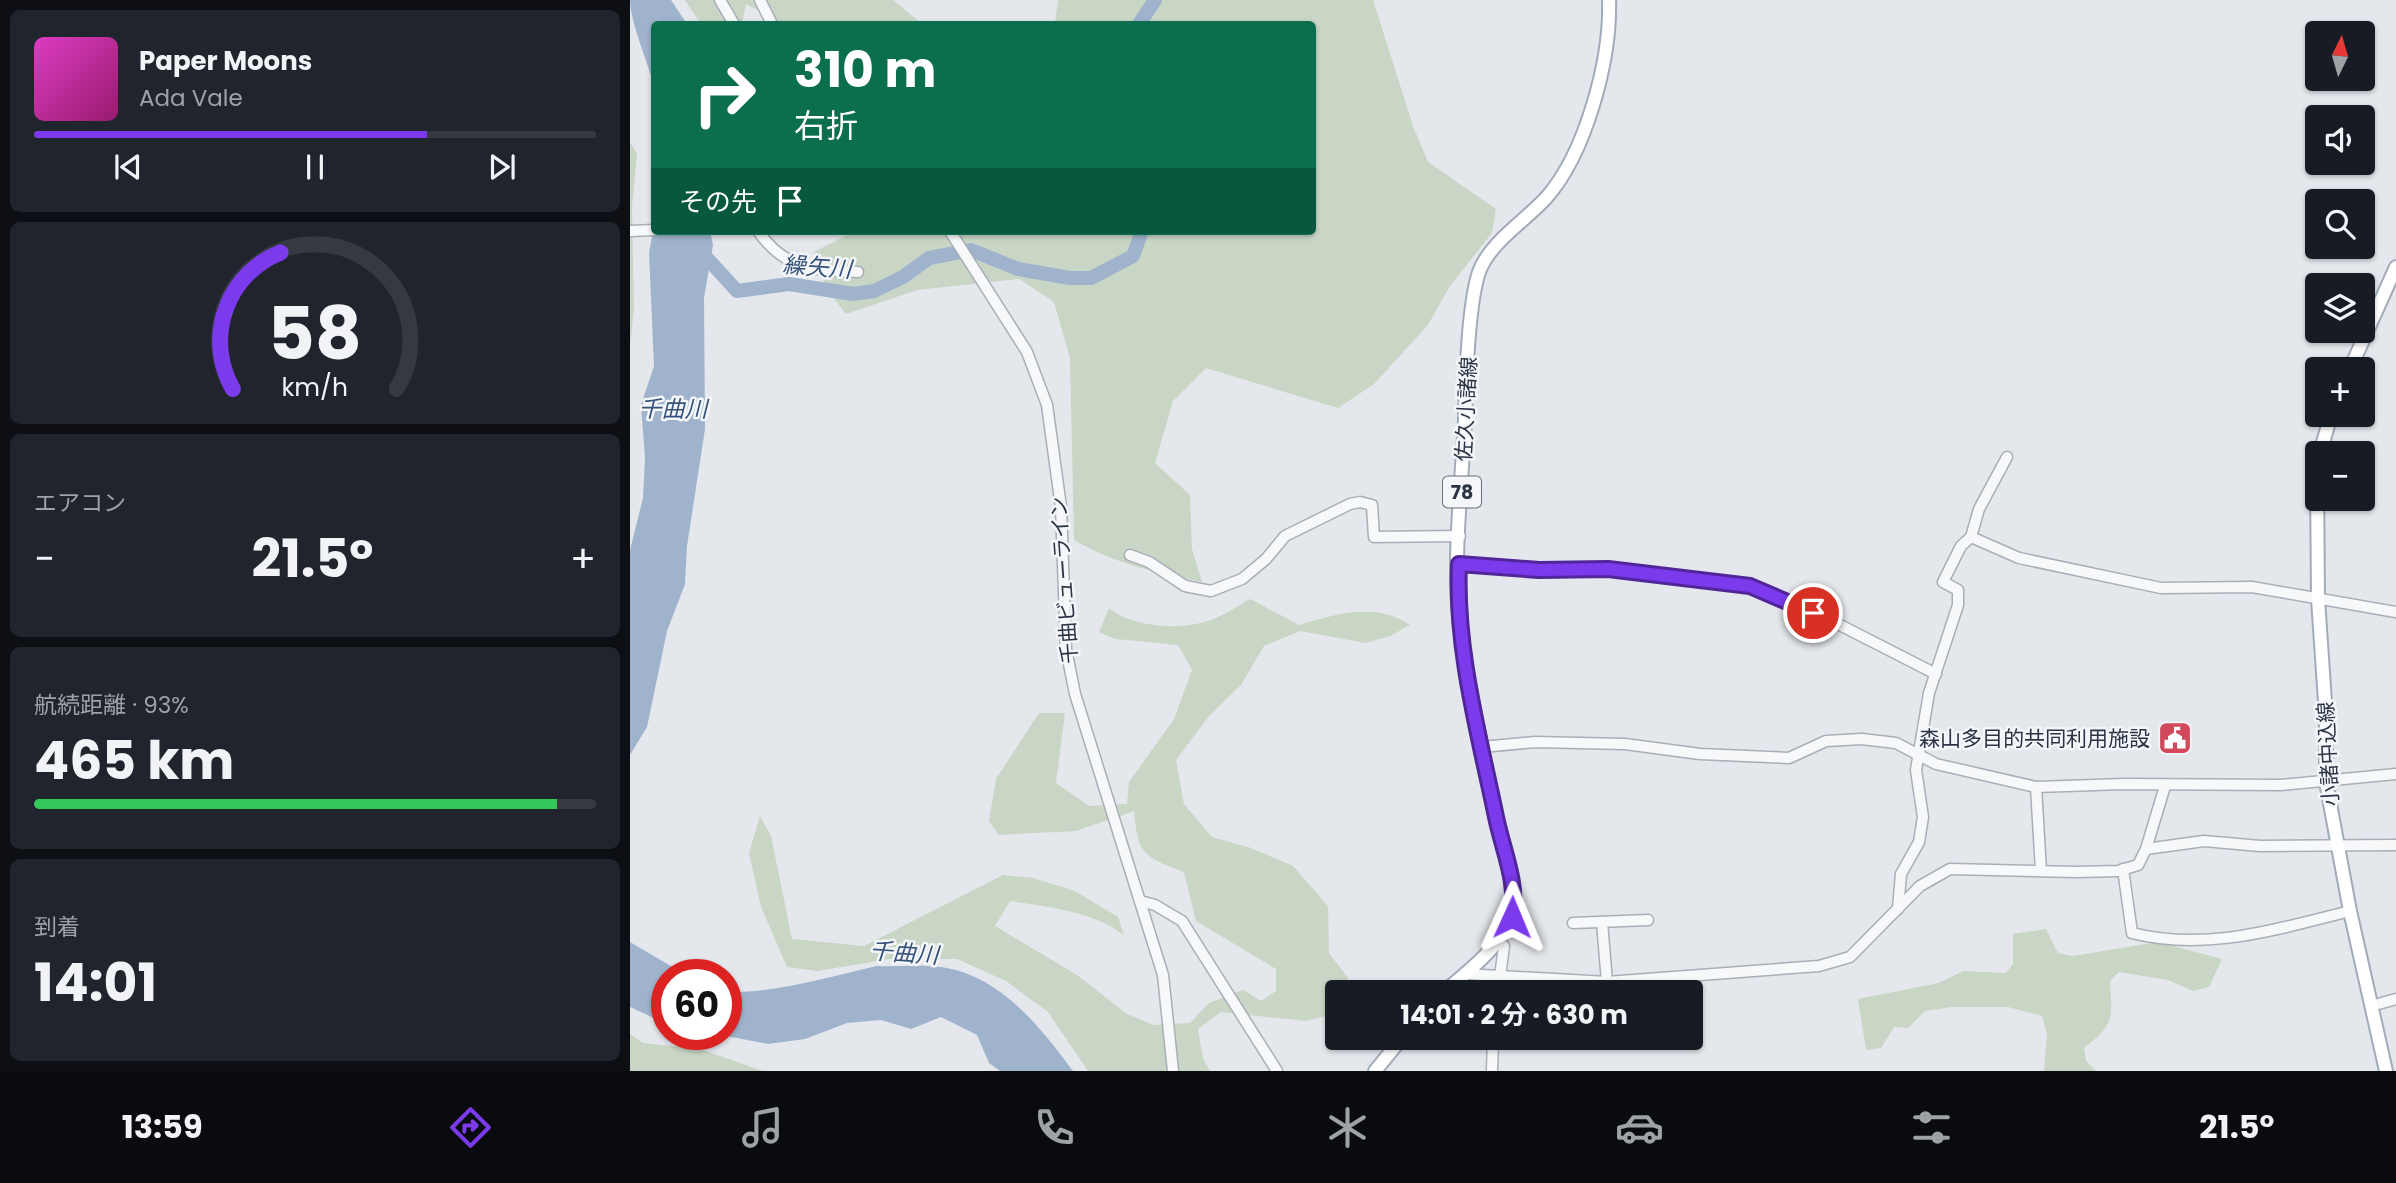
<!DOCTYPE html>
<html lang="ja">
<meta charset="utf-8">
<style>
body{margin:0;font-family:Poppins,"Noto Sans JP",sans-serif;background:#20242c;color:#f1f3f6;height:100vh;display:flex;flex-direction:column;font-size:26px;white-space:nowrap}
*{box-sizing:border-box;margin:0}
p{font-size:23px;color:#9ea1a6}
.icon{flex:none;width:38px;height:38px;fill:none;stroke:currentColor;stroke-width:2;stroke-linecap:round;stroke-linejoin:round}
.map{position:relative;flex:1;overflow:hidden}
.panel{display:flex;flex-direction:column;gap:10px;padding:10px;background:#0d0f14;width:630px}
.panel>*{flex:none}
.banner{position:absolute;left:21px;top:21px;width:665px;height:214px;border-radius:7px;box-shadow:0 2px 5px #0004;background:#0b6e4f;color:#fff;overflow:hidden}
.needle{width:46px;rotate:5deg}
.fabs{position:absolute;left:1675px;top:21px;display:grid;gap:14px}
.fabs a{display:grid;place-items:center;width:70px;height:70px;border-radius:7px;background:#171b24;box-shadow:0 2px 5px #0004;font-size:35px}
.speed{position:absolute;left:21px;top:959px;display:flex;gap:14px;font-size:35px;font-weight:700;text-align:center}
.speed>*{display:grid;place-content:center;width:91px;height:91px;border-radius:50%;background:#171b24;box-shadow:0 2px 5px #0004;line-height:1}
.speed .limit{border:10px solid #d22;background:#fff;color:#111}
.pin{position:absolute;display:grid;place-items:center;width:60px;height:60px;color:#fff;margin:-30px;border:4px solid #fff;border-radius:50%;box-shadow:0 2px 7px #0007}
.me{position:absolute;width:77px;margin:-38px;rotate:1deg;stroke-linejoin:round;filter:drop-shadow(0 0 5px #0008)}
.turn{display:flex;align-items:center;gap:24px;height:147px;padding:0 28px;font-size:32px}
.turn .icon{width:91px;height:91px;stroke-width:2.5}
.turn b{display:block;font-size:49px;line-height:60px}
.then{display:flex;align-items:center;height:66px;padding:0 28px;background:#0003;gap:14px;font-size:26px}
.big{font-size:52px;font-weight:700;line-height:1.1}
.panel .card{flex:1;display:flex;flex-direction:column;justify-content:center;gap:10px;min-width:0;padding:0 24px;border-radius:10px;background:#20242c}
.panel .dial{align-items:center;gap:0}
.dial svg{height:182px;overflow:visible;fill:none;stroke:#363941;stroke-width:7;stroke-linecap:round;text-anchor:middle}
.dial text{fill:#f1f3f6;stroke:none}
.song{display:flex;align-items:center;gap:21px}
.cover{width:84px;height:84px;border-radius:10px;background:linear-gradient(135deg,hsl(310 70% 55%),hsl(320 70% 35%))}
.played{height:7px;border-radius:4px;background:linear-gradient(90deg,#7c3aed 70%,#363941 70%)}
.keys{display:flex;justify-content:space-around;direction:ltr}
.heat{display:flex;justify-content:space-between;align-items:center;font-size:38px;direction:ltr}
.charge{height:10px;border-radius:5px;background:linear-gradient(90deg,#34c759 93%,#363941 0)}
.trip{position:absolute;left:695px;top:980px;width:378px;height:70px;border-radius:7px;background:#171b24;box-shadow:0 2px 5px #0004;font-weight:700;line-height:70px;text-align:center}
.tab-bar{display:flex;height:112px;justify-content:space-around;align-items:center;background:#090b0e;color:#9ea1a6}
.tab-bar .icon{width:49px;height:49px}
.tab-bar .current{color:#7c3aed}
.tab-bar b{font-size:32px;color:#f1f3f6}
main{display:flex;flex:1;min-height:0}
.map>svg:first-child{display:block}
.green{fill:#c9d6c5}
.water{fill:#9fb4cc}
.lines{fill:none;stroke-linecap:round;stroke-linejoin:round}
.river{stroke:#9fb4cc;stroke-width:14}
.minor-casing{stroke:#a9aeb7;stroke-width:13}
.major-casing{stroke:#a3abb8;stroke-width:16}
.minor{stroke:#f7f8fa;stroke-width:10}
.major{stroke:#fff;stroke-width:12}
.route-casing{stroke:#51269a;stroke-width:18}
.route{stroke:#7c3aed;stroke-width:12}
.labels{text-anchor:middle;dominant-baseline:central;stroke-width:5;stroke-linejoin:round;paint-order:stroke}
.shield{fill:#f4f6f9;stroke:#676e7b;stroke-width:2}
.shield-label{font-size:19px;font-weight:bold;fill:#2b3445}
.street-label{font-size:21px;fill:#2b3445;stroke:#f4f6f9}
.poi-label{font-size:21px;fill:#2b3445;stroke:#f4f6f9;text-anchor:end}
.water-label{font-size:23px;font-style:italic;fill:#34527a;stroke:#f4f6f9}
</style>
<main>
<section class="panel">
<div class="card">
<div class="song"><i class="cover"></i><div><b>Paper Moons</b><p>Ada Vale</p></div></div>
<div class="played"></div>
<div class="keys"><svg class="icon" aria-label="previous" viewBox="0 0 24 24"><path d="M18 5L8 12l10 7zM5 5v14"/></svg><svg class="icon" aria-label="pause" viewBox="0 0 24 24"><path d="M8 5v14M16 5v14"/></svg><svg class="icon" aria-label="next" viewBox="0 0 24 24"><path d="M6 5l10 7-10 7zM19 5v14"/></svg></div>
</div>
<div class="card dial"><svg viewBox="0 0 100 80">
<path d="M14 69A42 42 0 1 1 86 69"/>
<path d="M14 69A42 42 0 0 1 35 9" stroke="#7c3aed"/>
<text x="50" y="56" font-size="32" font-weight="700">58</text>
<text x="50" y="72" font-size="11">km/h</text>
</svg></div>
<div class="card"><p>エアコン</p>
<div class="heat"><a>−</a><b class="big">21.5°</b><a>+</a></div>
</div>
<div class="card"><p>航続距離 · 93%</p><b class="big">465 km</b><div class="charge"></div></div>
<div class="card"><p>到着</p><b class="big">14:01</b></div>
</section>
<div class="map">
<svg width="1766" height="1071" viewBox="0 0 1766 1071">
<rect width="100%" height="100%" fill="#e4e7ec"/>
<g class="green">
<polygon points="55,0 263,0 292,24 154,24 116,4 112,24 71,24"/>
<path d="M428 0H743L783 126 798 162 866 209 862 233 820 286 798 325 744 384 708 408 576 368 543 401 525 463 560 495 562 549 572 582C527 573 483 563 444 540L440 358 424 302 389 279 287 290 216 314 196 289 184 252 219 234 268 231H682V24H425Z"/>
<polygon points="0,142 7,154 2,206 4,310 0,346"/>
<path d="M620 599 669 625C706 614 745 602 780 625L760 636 736 643 670 631 634 646 611 685 579 716 546 760 554 804 582 837 621 848 663 866 698 906 699 953 718 978 716 992H707V1013L676 1021 591 1012 568 1029 573 1059 580 1071H458L418 1012 376 981 327 959H259L187 971 157 967 131 907 119 853 130 816 141 836 162 939 234 946 373 875 403 878 445 891 488 917 494 935C462 911 419 907 380 901L365 926 447 975 497 1014 524 1025 560 1023 579 1003 613 990 631 1001 646 991V969L566 921 554 872C514 857 508 855 504 811L446 831 369 835 359 821 366 779 409 713H435L426 783 459 806 497 804 499 782 544 719 562 670 548 645 486 639 469 632 479 608C502 627 546 630 575 622 590 618 606 607 620 599Z"/>
<path d="M1416 929 1428 953 1443 956 1528 942 1592 959 1579 987 1563 991 1538 980 1489 972 1480 981C1482 1019 1485 1024 1454 1048L1456 1061 1466 1071H1414L1417 1034 1412 1016 1378 1007H1322L1295 1011 1278 1028 1264 1027 1251 1048 1236 1050 1228 999 1309 983 1333 971 1376 973 1383 964V934Z"/>
<polygon points="0,1034 13,1043 70,1049 133,1071 0,1071"/>
</g>
<g class="water">
<path d="M0 0H41L57 24H24V86C18 62 0 22 0 0Z"/>
<polygon points="24,225 24,231 80,231 83,245 74,298 75,429 57,546 55,584 37,631 17,727 0,755 0,550 13,498 15,458 11,405 24,366 19,253"/>
<polygon points="0,942 56,975 37,975 37,1024 0,1007"/>
<path d="M247 966C270 967 295 964 317 968 372 978 412 1029 443 1071H370L359 1063 347 1035 311 1017 281 1029 251 1020 217 1023 175 1039 138 1044 86 1034H96V992C147 993 198 977 247 966Z"/>
</g>
<g class="lines">
<g class="river">
<polyline points="509,24 525,0"/>
<polyline points="65,231 75,256 107,291 159,284 223,294 244,291 273,277 299,258 341,250 388,269 440,278 461,278 503,256 512,231"/>
</g>
<g class="minor-casing">
<g id="minor">
<polyline points="90,0 104,24"/>
<polyline points="130,0 142,24"/>
<polyline points="0,231 24,230"/>
<path d="M128 231C155 270 184 270 228 272"/>
<polyline points="320,231 397,352 417,405 431,507 436,649 445,694 533,975 543,1071"/>
<polyline points="1341,537 1389,558 1531,588 1622,587 1766,612"/>
<polyline points="500,555 519,562 555,586 581,591 612,579 636,559 655,536 720,504 730,502 742,505 744,537 830,536"/>
<polyline points="829,564 909,570 978,569 1120,586 1204,622 1306,674"/>
<polyline points="852,747 905,742 995,744 1070,754 1159,758 1196,741 1232,739 1266,743 1306,764 1406,787 1494,784 1651,785 1766,774"/>
<polyline points="1406,787 1411,871"/>
<polyline points="1516,849 1574,841 1630,846 1766,845"/>
<path d="M1493 869 1502 933C1577 952 1647 929 1720 911"/>
<polyline points="510,901 525,905 552,921 647,1071"/>
<polyline points="1268,909 1271,874 1289,842 1293,817 1286,770 1299,693 1328,605 1328,590 1313,582 1331,546 1341,537 1349,509 1377,457"/>
<polyline points="972,922 977,982"/>
<polyline points="943,923 1018,920"/>
<polyline points="835,974 977,982 1189,966 1220,957 1290,886 1320,869 1447,872 1488,871 1508,865 1516,849 1535,786"/>
<polyline points="868,992 874,946 869,942"/>
<polyline points="1741,1006 1766,999"/>
<polyline points="862,1071 863,1038"/>
</g>
</g>
<g class="major-casing">
<g id="major">
<polyline points="1720,369 1766,267"/>
<polyline points="1690,453 1701,415"/>
<polyline points="1687,473 1688,599 1696,717 1696,782 1720,911 1756,1071"/>
<path d="M814 992C845 965 879 942 885 899 882 871 872 844 866 817 853 753 838 689 830 625 822 561 832 483 835 419 836 381 838 305 849 272 860 242 895 221 916 198 956 153 981 59 979 0"/>
<polyline points="745,1071 772,1038"/>
</g>
</g>
<use href="#minor" class="minor"/>
<use href="#major" class="major"/>
</g>
<g class="lines">
<g class="route-casing">
<path id="route" d="M882 917C888 882 873 851 866 817 849 735 825 648 829 564L909 570 978 569 1120 586 1183 613"/>
</g>
<use href="#route" class="route"/>
</g>
<defs>
<g id="civic-square" transform="scale(1.75)"><rect x="-9" y="-9" width="18" height="18" rx="4" fill="#d1495b" stroke="#f4f6f9"/><path d="M-.6-6.5H3V-4.5H.6V-3L4-1V1h2V6H-6V1h2V-1L-.6-3ZM-1.2 2.5V6h2.4V2.5Z" fill="#fff"/></g>
</defs>
<g fill-rule="evenodd">
<use href="#civic-square" x="1545" y="738"/>
</g>
<g class="labels">
<rect class="shield" x="813" y="476.5" width="38" height="31" rx="5"/>
<g class="shield-label">
<text x="832" y="492">78</text>
</g>
<g class="street-label">
<text transform="translate(836 409) rotate(-87)">佐久小諸線</text>
<text transform="translate(434 580) rotate(-94)">千曲ビューライン</text>
<text transform="translate(1698 754) rotate(-93)">小諸中込線</text>
</g>
<g class="poi-label">
<text x="1520" y="738">森山多目的共同利用施設</text>
</g>
<g class="water-label">
<text transform="translate(187 267) rotate(4)">繰矢川</text>
<text x="43" y="409">千曲川</text>
<text transform="translate(274 953) rotate(4)">千曲川</text>
</g>
</g>
</svg>
<div class="fabs">
<a><svg class="needle" viewBox="-14 -14 28 28"><path d="M0-13l5 13h-10z" fill="#e53935"/><path d="M0 13l5-13h-10z" fill="#9ea1a6"/></svg></a>
<a><svg class="icon" aria-label="sound" viewBox="0 0 24 24"><path d="M4 9h4l5-4v14l-5-4H4zM17 9q2 3 0 6"/></svg></a>
<a><svg class="icon" aria-label="search" viewBox="0 0 24 24"><circle cx="10" cy="10" r="6"/><path d="M15 15l6 6"/></svg></a>
<a><svg class="icon" aria-label="layers" viewBox="0 0 24 24"><path d="M12 4l9 5-9 5-9-5zM3 14l9 5 9-5"/></svg></a>
<a>+</a>
<a>−</a>
</div>
<div class="speed"><div class="limit">60</div></div>
<div class="pin" style="left:1183px;top:613px;background:#d93025"><svg class="icon" aria-label="arrive" viewBox="0 0 24 24"><path d="M6 21V4h12l-3 4 3 4H6"/></svg></div>
<svg class="me" style="left:882px;top:917px" viewBox="-20 -20 40 40"><path d="M0-17L14 15 0 8-14 15z" fill="#7c3aed" stroke="#fff" stroke-width="4"/></svg>
<div class="trip">14:01 · 2 分 · 630 m</div>
<div class="banner">
<div class="turn"><svg class="icon" aria-label="right" viewBox="0 0 24 24"><path d="M7 20v-9h11M14 6l5 5-5 5"/></svg><div><b>310 m</b>右折</div></div>
<div class="then">その先<svg class="icon" aria-label="arrive" viewBox="0 0 24 24"><path d="M6 21V4h12l-3 4 3 4H6"/></svg></div>
</div>
</div>
</main>
<nav class="tab-bar">
<b>13:59</b>
<svg class="icon current" aria-label="directions" viewBox="0 0 24 24"><path d="M12 3l9 9-9 9-9-9zM9 14v-3h6M13 9l2 2-2 2"/></svg>
<svg class="icon" aria-label="music" viewBox="0 0 24 24"><path d="M9 18V5l10-2v13"/><circle cx="6" cy="18" r="3"/><circle cx="16" cy="16" r="3"/></svg>
<svg class="icon" aria-label="phone" viewBox="0 0 24 24"><path d="M5 4h4l2 5-3 2q2 4 5 5l2-3 5 2v4C11 20 4 13 5 4z"/></svg>
<svg class="icon" aria-label="climate" viewBox="0 0 24 24"><path d="M12 3v18M4 7l16 10M4 17L20 7"/></svg>
<svg class="icon" aria-label="car" viewBox="0 0 24 24"><path d="M5 17H2v-5l4-1 3-4h7l3 4 3 1v5h-3M9 17h6M6 11h13"/><circle cx="7" cy="17" r="2"/><circle cx="17" cy="17" r="2"/></svg>
<svg class="icon" aria-label="filters" viewBox="0 0 24 24"><path d="M4 7h16M4 17h16"/><circle cx="9" cy="7" r="2"/><circle cx="15" cy="17" r="2"/></svg>
<b>21.5°</b>
</nav>
